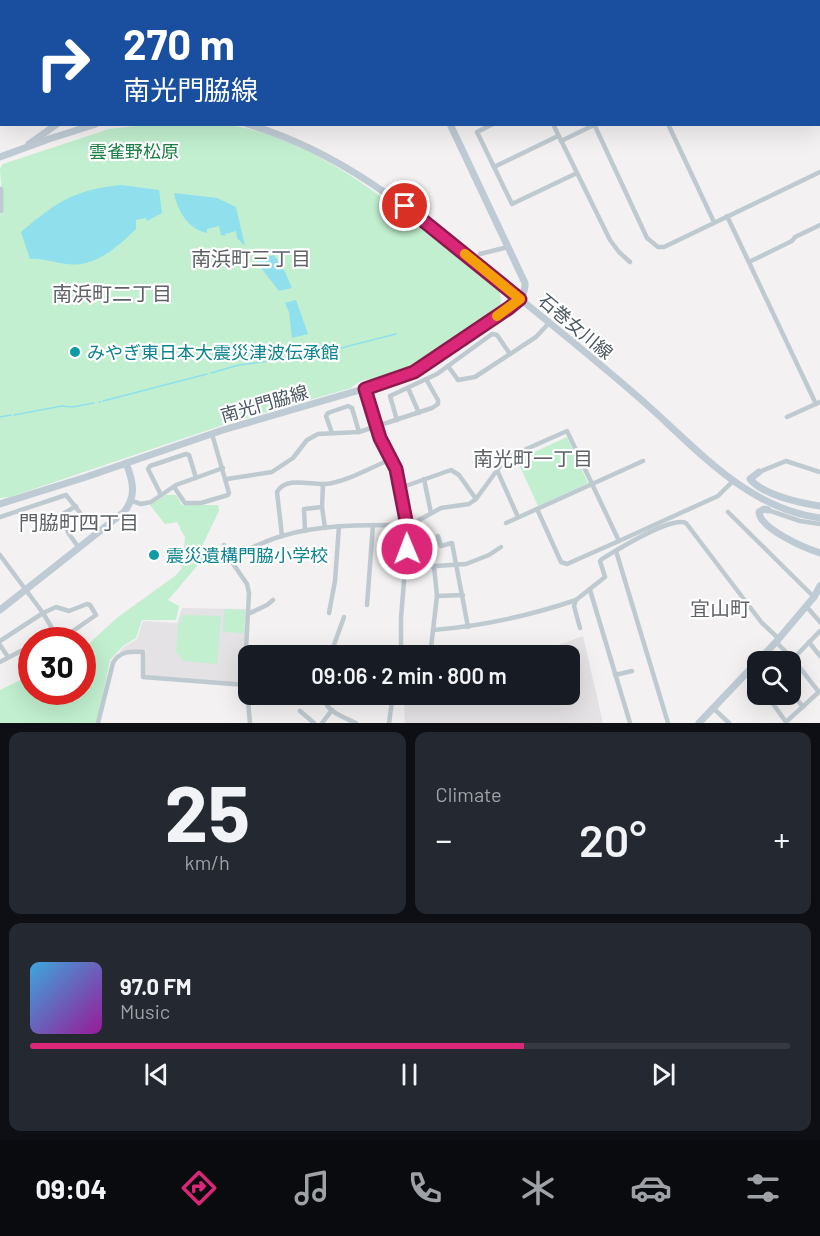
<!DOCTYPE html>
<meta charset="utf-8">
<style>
body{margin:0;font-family:Barlow,"Noto Sans JP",sans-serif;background:#242831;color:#f1f3f6;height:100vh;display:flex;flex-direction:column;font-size:22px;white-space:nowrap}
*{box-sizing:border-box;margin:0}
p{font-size:20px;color:#9ea1a6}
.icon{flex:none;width:33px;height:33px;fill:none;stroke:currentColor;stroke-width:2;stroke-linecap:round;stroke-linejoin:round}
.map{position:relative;height:723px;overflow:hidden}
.side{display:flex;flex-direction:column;gap:9px;padding:9px;background:#0d0f14;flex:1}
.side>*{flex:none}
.guide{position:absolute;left:0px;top:0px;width:820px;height:126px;box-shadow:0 6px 24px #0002;background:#1a4fa0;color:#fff;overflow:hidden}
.buttons{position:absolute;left:747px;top:651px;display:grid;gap:12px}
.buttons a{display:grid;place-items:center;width:54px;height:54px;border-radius:12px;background:#171b24;box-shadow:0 6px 24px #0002;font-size:30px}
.speed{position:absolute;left:18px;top:627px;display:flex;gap:12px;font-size:30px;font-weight:700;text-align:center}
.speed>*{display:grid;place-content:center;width:78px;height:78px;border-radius:50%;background:#171b24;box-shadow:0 6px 24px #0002;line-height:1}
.speed .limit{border:9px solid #d22;background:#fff;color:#111}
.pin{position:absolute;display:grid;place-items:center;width:51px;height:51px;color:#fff;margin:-26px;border:3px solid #fff;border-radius:50%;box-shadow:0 2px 6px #0007}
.me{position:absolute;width:66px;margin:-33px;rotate:359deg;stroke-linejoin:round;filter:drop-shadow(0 0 4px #0008)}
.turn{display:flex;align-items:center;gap:21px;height:126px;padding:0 24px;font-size:27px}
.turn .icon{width:78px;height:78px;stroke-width:2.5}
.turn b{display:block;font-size:42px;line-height:51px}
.big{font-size:45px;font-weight:600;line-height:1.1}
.side .card{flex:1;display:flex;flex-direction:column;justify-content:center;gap:9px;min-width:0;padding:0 21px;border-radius:12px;background:#242831}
.side .dial{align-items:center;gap:0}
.dial b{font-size:78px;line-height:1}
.song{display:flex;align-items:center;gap:18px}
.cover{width:72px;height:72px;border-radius:9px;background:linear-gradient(135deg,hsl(200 70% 55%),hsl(300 70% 35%))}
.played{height:6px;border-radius:3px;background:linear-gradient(90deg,#db2777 65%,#363941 65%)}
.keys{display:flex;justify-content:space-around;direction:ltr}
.heat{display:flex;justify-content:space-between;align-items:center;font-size:33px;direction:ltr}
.side .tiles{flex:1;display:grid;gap:9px;grid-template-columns:1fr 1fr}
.card:last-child{grid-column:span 2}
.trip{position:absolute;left:238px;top:645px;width:342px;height:60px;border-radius:12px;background:#171b24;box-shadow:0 6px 24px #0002;font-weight:600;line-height:60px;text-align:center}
.menu{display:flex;height:96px;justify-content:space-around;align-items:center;background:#090b0e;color:#9ea1a6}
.menu .icon{width:42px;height:42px}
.menu .current{color:#db2777}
.menu b{font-size:27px;color:#f1f3f6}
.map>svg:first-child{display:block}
.education{fill:#e4e2e4}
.green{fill:#c1efcf}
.water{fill:#8fe0ec}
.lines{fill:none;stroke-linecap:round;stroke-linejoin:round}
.stream{stroke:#8fe0ec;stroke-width:1.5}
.street{stroke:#bfcad0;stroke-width:4.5}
.secondary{stroke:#bfcbd4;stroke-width:7}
.route-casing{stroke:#8e194d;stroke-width:15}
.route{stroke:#db2777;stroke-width:10}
.slow{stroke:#f59e0b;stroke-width:10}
.culture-dot{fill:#0f9aa8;stroke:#fff;stroke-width:2}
.labels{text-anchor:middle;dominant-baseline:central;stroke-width:4.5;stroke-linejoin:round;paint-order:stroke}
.park-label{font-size:18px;fill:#198144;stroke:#fff}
.street-label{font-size:18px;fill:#49565f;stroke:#fff}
.culture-label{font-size:18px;fill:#0d838f;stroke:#fff;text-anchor:start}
.neighbourhood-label{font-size:20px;fill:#5e6266;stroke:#fff}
</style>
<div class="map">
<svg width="820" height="723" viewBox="0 0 820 723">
<rect width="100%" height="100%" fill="#f3f1f1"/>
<g class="education">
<polygon points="182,608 246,609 243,683 144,676 146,650 119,652 124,647 137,639 143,621 177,623"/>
<polygon points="583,636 603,723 405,723 404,702 424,694 570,694 570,656 530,655"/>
</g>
<g class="green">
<path d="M153 124C180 124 209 122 235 126 333 143 424 232 500 292L501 304 429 357 414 365 375 380C366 378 358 381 351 388L223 425 10 497 0 498V216L3 208 0 169 3 164 109 129Z"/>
<polygon points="567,437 588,483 538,506 517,460"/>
<polygon points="166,495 176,495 182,505 218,505 219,511 202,546 203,559 168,600 179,606 176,620 142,620 136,638 123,646 110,660 97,723 0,723 0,690 31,675 32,692 82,692 83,649 118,617 175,576 182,568 175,557 184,548 185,537 180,529 180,527 177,522 165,524 150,505"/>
<polygon points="224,609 245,610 244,633 223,632"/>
<polygon points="182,615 221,616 217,664 184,661 176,652 178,626"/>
</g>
<g class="water">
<polygon points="0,0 271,0 2,2 0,124"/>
<path d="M121 185 159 190 162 213 147 221 146 218 136 220V229C117 247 95 268 67 264 54 263 44 258 30 259L21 232C57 202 73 190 121 185Z"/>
<path d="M174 193 217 198 236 207 245 246 237 238 236 231 225 234V236L221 235 219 226 207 229V233C187 229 177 209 174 193Z"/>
<polygon points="274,255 285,272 292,288 279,291 255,260"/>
<polygon points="296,300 308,334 292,338 289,312 285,303"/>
</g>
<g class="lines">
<g class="stream">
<polyline points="272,360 325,352 396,334"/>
<polyline points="211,373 239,365 268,361"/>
<polyline points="103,401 207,374"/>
<polyline points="99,402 100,402"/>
<polyline points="14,415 62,406 72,407 94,403"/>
<polyline points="0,417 11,415"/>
</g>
<g class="street">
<polyline points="493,0 493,2"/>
<polyline points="792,0 793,2"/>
<polyline points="630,2 633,0"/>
<polyline points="819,57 820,59"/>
<polyline points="493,124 477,132 512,204 577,173"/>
<polyline points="553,124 610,240 619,252 630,262"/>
<polyline points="594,124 647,238 658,247 664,247 820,172"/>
<polyline points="668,124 714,222"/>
<polyline points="561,141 594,125"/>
<polyline points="494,167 558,136"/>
<polyline points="727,216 816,404"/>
<polyline points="480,254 508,247"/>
<polyline points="749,262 792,241 795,237 820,225"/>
<polyline points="448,366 458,380 475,377 536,337 549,323"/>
<polyline points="408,388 419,413"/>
<polyline points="787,417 820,402"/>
<polyline points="397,420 390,396 437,374 492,334 497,335 510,354"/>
<polyline points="377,426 380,438 395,465 408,531 401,618 401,656"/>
<polyline points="332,433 326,416 328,413 348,406 352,408 359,432"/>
<polyline points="497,470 518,517"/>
<polyline points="759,472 786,461 820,472"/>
<polyline points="227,479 272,472 293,458 307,440 318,434 359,432 432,408 438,404 438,400 426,379"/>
<polyline points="424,479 431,513"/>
<polyline points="323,484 322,507 325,528"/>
<polyline points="174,487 185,503 201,503 228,495 229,493 212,434"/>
<polyline points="400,488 451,470 459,475 476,499"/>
<polyline points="161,495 148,469 150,466 186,454 189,455 196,478"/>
<polyline points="132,501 141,504 151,502 176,485 223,468"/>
<polyline points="76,506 63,514 62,518 69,534 79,548"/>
<polyline points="768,510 800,521 820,524"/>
<polyline points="728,512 814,597"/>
<polyline points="0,517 66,495 97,534"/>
<polyline points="506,523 643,461"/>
<polyline points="305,531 304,509 322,507"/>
<polyline points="408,531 419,520 441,508 469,504 476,499 506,458 567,431 619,541 567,564 561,562 537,509"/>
<path d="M282 536 277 492C286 476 310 485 325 484 345 483 373 466 392 459"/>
<polyline points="438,536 441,546 452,543 468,627"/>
<polyline points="619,541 718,496 733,481"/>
<polyline points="224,545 225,552 247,584 249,593 245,668 250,723"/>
<polyline points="616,551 668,723"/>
<polyline points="0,555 43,613 59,640"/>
<path d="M230 558C247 550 264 541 282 536 322 524 366 525 407 525"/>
<polyline points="405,568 466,564 489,555 501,547"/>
<polyline points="590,590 630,723"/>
<polyline points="437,596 463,595"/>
<polyline points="367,605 373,525"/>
<polyline points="806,606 820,622"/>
<polyline points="329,613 335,581 339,526"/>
<polyline points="248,614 267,605 273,600"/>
<path d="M580 628 574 606 576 600 605 577 600 561 602 559C617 550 671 516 686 523L762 623 778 638"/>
<path d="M433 630C482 626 529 616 576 600"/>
<polyline points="40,640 54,634"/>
<polyline points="0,641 43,613 56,607 69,611 87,604 90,605 96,615 60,640"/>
<polyline points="776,642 793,659 819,692"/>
<polyline points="809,642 820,656"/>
<polyline points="0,645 8,657"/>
<polyline points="330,656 344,617"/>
<polyline points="430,656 437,596 434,566"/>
<polyline points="489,656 509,648"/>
<polyline points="0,662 32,645"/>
<polyline points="790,662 820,631"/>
<polyline points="615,675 632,671"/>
<polyline points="790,691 803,707"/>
<path d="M324 694C323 711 343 717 356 723"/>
<polyline points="766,694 786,722 820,691"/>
<polyline points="713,708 729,723"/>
<polyline points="300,711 314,723"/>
<path d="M98 723 113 663C119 651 132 651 143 652V677L246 685"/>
<polyline points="322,723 332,710"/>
<polyline points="389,723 393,694"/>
</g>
<g class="secondary">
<polyline points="393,0 394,2"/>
<polyline points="325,2 328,0"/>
<polyline points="338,2 341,0"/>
<path d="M247 124C343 152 413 212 488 273 541 316 594 358 645 403 698 450 747 508 820 518"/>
<polyline points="29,144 57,124"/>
<polyline points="0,157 49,139 96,124"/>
<polyline points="0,190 0,210"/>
<polyline points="365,389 377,426"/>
<path d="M759 472 750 479C763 495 800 503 820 506"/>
<path d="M0 504 83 478 223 430 401 378 429 363 509 308C517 301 526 295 525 283L450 124"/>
<path d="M768 510 764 509 759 512C760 529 805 548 820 553"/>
<path d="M0 610 124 512C137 496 133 481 126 463"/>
<polyline points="699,723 776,642 814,597 820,586"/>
</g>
</g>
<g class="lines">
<g class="route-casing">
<polyline id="route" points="405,206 520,299 509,308 414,372 365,389 380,438 396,469 408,531 407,549"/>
</g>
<use href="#route" class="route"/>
<polyline class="slow" points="465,254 520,299 497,316"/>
</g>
<g class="culture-dot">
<circle cx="75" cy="352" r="6"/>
<circle cx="154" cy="555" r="6"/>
</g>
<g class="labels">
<g class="park-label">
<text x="134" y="151">雲雀野松原</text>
</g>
<g class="street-label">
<text transform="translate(576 326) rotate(40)">石巻女川線</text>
<text transform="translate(264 403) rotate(-16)">南光門脇線</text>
</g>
<g class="culture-label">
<text x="87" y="352">みやぎ東日本大震災津波伝承館</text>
<text x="166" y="555">震災遺構門脇小学校</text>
</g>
<g class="neighbourhood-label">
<text x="251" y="258">南浜町三丁目</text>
<text x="112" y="293">南浜町二丁目</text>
<text x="533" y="458">南光町一丁目</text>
<text x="79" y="522">門脇町四丁目</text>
<text x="720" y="608">宜山町</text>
</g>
</g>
</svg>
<div class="buttons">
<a><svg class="icon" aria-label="search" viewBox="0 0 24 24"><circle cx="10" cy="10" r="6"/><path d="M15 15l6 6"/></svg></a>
</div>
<div class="speed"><div class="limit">30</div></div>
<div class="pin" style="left:405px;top:206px;background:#d93025"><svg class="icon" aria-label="arrive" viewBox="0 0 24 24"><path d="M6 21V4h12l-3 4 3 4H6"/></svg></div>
<svg class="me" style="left:407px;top:549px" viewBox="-20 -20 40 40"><circle r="17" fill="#db2777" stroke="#fff" stroke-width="3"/><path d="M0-11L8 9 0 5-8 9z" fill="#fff"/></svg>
<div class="trip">09:06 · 2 min · 800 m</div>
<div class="guide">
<div class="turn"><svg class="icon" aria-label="right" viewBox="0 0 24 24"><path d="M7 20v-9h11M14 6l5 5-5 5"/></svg><div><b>270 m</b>南光門脇線</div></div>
</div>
</div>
<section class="side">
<div class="tiles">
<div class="card dial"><b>25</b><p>km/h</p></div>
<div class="card"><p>Climate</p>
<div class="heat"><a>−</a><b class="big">20°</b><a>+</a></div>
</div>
<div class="card">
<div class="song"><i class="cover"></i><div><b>97.0 FM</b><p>Music</p></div></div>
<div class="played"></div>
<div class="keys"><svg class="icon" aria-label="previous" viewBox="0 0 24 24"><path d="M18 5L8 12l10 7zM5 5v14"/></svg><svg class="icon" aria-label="pause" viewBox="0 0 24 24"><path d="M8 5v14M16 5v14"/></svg><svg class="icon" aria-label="next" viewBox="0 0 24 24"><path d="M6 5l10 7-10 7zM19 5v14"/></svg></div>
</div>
</div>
</section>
<nav class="menu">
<b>09:04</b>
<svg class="icon current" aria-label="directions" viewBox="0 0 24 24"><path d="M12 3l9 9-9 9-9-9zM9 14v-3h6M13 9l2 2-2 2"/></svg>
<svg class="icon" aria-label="music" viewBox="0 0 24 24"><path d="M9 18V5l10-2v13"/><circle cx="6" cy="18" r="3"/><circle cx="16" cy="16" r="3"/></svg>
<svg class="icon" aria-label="phone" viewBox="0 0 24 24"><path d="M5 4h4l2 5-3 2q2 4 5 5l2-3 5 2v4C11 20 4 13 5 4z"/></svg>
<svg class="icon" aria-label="climate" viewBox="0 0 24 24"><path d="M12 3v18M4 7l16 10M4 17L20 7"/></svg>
<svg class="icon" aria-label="car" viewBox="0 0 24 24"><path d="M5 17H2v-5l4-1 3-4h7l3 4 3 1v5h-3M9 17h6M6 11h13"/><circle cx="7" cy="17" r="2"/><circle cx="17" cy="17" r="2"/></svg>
<svg class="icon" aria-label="filters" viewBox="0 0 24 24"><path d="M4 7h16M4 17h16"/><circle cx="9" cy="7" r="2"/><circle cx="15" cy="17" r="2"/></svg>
</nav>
